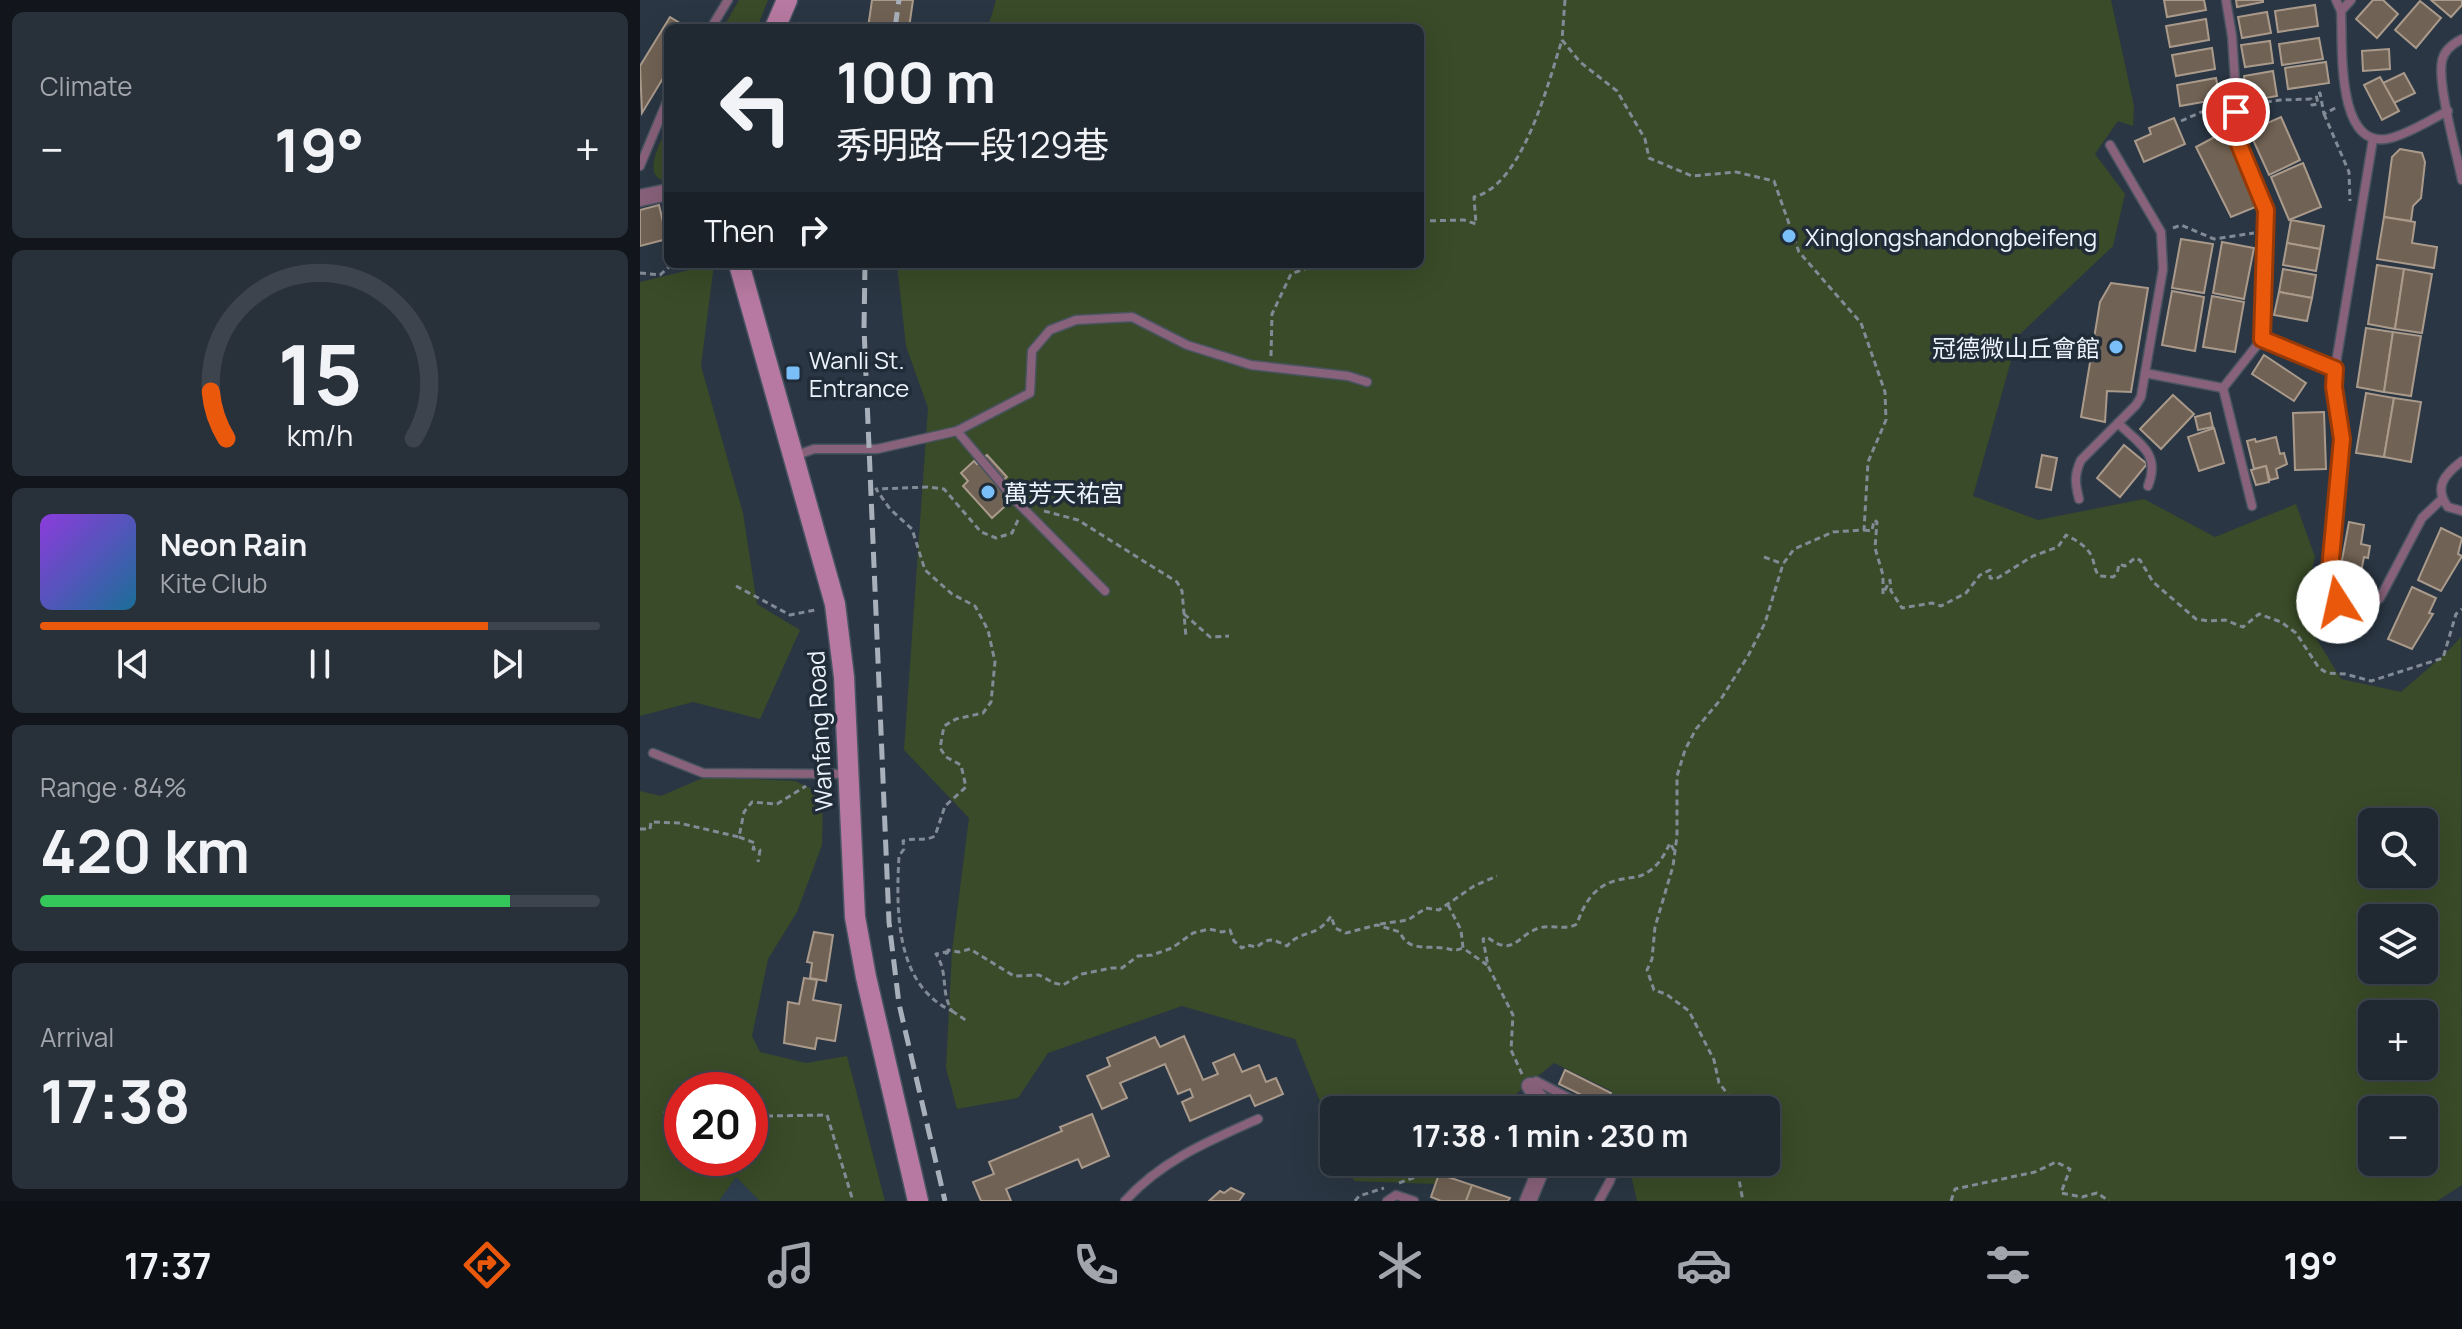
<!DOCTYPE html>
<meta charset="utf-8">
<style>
body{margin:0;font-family:Manrope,"Noto Sans TC",sans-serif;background:#28303a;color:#f1f3f6;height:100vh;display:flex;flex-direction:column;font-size:30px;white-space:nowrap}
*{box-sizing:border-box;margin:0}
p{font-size:26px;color:#a2a6ac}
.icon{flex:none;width:44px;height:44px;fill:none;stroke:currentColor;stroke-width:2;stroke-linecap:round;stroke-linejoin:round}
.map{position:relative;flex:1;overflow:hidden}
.details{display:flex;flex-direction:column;gap:12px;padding:12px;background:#12161c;width:640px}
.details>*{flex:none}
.top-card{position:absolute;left:24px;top:24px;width:760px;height:244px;border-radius:12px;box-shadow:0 8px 32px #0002,0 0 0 2px #3d444d;background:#202832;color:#f1f3f6;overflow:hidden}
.controls{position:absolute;left:1718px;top:808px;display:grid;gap:16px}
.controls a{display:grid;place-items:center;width:80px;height:80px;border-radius:12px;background:#202832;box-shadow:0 8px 32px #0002,0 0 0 2px #3d444d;font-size:40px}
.speed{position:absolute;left:24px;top:1072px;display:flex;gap:16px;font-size:40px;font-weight:700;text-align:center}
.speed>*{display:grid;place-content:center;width:104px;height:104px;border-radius:50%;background:#202832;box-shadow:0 8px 32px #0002,0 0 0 2px #3d444d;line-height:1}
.speed .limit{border:12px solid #d22;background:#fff;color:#111}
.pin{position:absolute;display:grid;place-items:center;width:68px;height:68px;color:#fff;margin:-34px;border:4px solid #fff;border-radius:50%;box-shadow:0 2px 8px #0007}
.me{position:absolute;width:88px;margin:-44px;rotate:350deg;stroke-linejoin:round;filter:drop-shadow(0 0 6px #0008)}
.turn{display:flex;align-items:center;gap:28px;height:168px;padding:0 40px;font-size:36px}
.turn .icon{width:104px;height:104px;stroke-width:2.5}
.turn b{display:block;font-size:56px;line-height:68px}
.then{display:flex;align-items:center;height:76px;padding:0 40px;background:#0003;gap:16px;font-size:30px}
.big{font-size:60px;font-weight:700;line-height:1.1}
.details .tile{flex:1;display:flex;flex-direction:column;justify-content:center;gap:12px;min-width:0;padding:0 28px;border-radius:12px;background:#28303a}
.details .dial{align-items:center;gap:0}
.dial svg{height:208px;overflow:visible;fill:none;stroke:#3d444d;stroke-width:7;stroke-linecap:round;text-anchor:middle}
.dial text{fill:#f1f3f6;stroke:none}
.song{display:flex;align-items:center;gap:24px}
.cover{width:96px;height:96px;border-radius:12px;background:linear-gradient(135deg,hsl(270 70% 55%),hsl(200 70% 35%))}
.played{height:8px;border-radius:4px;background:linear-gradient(90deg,#ea580c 80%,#3d444d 80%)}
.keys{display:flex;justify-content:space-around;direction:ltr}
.heat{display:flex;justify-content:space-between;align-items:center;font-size:44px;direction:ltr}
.charge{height:12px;border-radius:6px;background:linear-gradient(90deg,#34c759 84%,#3d444d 0)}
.trip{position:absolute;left:680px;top:1096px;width:460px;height:80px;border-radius:12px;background:#202832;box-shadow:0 8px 32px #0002,0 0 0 2px #3d444d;font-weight:700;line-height:80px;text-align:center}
.tabs{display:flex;height:128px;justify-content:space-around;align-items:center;background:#0d1014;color:#a2a6ac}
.tabs .icon{width:56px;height:56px}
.tabs .active{color:#ea580c}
.tabs b{font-size:36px;color:#f1f3f6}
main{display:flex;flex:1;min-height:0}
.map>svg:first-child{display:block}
.built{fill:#2e3f51}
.green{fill:#394b28;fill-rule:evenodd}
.building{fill:#706254;stroke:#aa9a8b;stroke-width:2}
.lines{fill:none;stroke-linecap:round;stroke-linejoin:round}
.lane-casing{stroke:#495461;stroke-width:11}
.street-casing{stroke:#495461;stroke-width:19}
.secondary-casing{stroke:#495461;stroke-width:23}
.path{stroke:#818a95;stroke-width:3;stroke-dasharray:6 4;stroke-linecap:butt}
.lane{stroke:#88617a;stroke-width:8}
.street{stroke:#88617a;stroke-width:16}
.secondary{stroke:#b779a1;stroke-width:20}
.rail{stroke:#a8b1bb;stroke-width:5;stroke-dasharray:16 8;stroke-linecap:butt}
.route-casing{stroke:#983908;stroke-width:20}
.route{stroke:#ea580c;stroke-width:14}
.poi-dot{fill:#7abff8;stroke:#202c38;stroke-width:3}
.labels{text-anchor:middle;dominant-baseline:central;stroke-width:7;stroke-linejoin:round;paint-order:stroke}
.poi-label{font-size:24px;fill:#ecf3fc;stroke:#202c38;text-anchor:start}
.street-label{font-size:24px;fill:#ecf3fc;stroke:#202c38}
</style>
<main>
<section class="details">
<div class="tile"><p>Climate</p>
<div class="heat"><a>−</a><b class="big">19°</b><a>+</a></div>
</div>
<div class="tile dial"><svg viewBox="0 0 100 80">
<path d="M14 69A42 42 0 1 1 86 69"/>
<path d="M14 69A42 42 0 0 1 8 51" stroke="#ea580c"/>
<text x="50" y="56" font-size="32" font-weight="700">15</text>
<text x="50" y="72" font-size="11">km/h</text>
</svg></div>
<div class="tile">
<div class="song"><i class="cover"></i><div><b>Neon Rain</b><p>Kite Club</p></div></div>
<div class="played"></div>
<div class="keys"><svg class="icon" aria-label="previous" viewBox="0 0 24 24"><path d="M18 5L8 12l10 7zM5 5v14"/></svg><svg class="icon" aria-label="pause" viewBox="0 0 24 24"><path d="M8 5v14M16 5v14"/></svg><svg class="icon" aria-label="next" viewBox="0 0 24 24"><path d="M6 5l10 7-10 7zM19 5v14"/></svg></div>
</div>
<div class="tile"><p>Range · 84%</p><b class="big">420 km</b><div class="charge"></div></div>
<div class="tile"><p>Arrival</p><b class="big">17:38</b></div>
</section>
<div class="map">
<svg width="1822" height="1201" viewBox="0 0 1822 1201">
<rect width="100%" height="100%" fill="#2a3643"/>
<polygon class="built" points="96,1177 120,1201 79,1201"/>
<g class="green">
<polygon points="99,0 128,0 117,28 83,28"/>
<path d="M356 0H1471L1494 106 1493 126 1478 121 1455 154 1485 194 1473 246 1378 336 1333 496 1398 520 1504 499 1575 537 1656 504 1675 557 1661 613 1701 679 1761 692 1806 653 1821 637 1822 1185 1797 1201H997L988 1162H1126V1110H976L972 1091 914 1063 856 1110H694V1136L655 1039 542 1006 408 1053 378 1098 317 1109 306 1068 312 951 329 818 264 750 288 408 266 346 257 264H780V28H348ZM1732 822H1784V874H1732ZM1732 918H1784V970H1732ZM1732 1014H1784V1066H1732ZM1732 1110H1784V1162H1732Z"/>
<path d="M28 127V181C0 179 20 142 28 127Z"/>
<polygon points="74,264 61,366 103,513 117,604 160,630 120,719 53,702 0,716 0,282"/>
<path d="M65 777 155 781 183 794 182 845 157 912 128 959 112 1036 120 1052 166 1063 207 1056 245 1201H120L96 1177 79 1201H0V791L21 796ZM42 1090H110V1158H42Z"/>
<polygon points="706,1162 803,1162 795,1184 714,1181"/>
</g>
<g class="building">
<polygon points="232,0 273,0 269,28 228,28"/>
<polygon points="1524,0 1564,0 1566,10 1527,17"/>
<polygon points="1596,0 1623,0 1623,2 1597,7"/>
<polygon points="1733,0 1743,0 1758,14 1737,38 1716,19"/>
<polygon points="1791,0 1822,0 1822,5 1811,17"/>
<polygon points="1780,1 1801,18 1776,48 1755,30"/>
<polygon points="1675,5 1678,26 1638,32 1635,11"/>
<polygon points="1627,12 1631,33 1602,38 1598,17"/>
<polygon points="30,17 48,28 28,28 28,70 2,113 0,66"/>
<polygon points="1566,19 1569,40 1530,47 1526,26"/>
<polygon points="1679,38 1683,59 1642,65 1639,44"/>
<polygon points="1630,41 1633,63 1605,67 1601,45"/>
<polygon points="1572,48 1575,69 1536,76 1532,55"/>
<polygon points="1749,49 1750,69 1723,71 1722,51"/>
<polygon points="1686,62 1689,83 1648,89 1645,68"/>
<polygon points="1633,71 1637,96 1608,101 1604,76"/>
<polygon points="1764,73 1775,93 1754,103 1743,83"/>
<polygon points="1740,77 1759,111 1742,120 1724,85"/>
<polygon points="1576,78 1580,99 1540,106 1537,85"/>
<polygon points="1641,117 1660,160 1629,175 1609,131"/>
<polygon points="1534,118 1545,144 1504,162 1495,141 1511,134 1509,128"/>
<polygon points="1586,131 1618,206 1591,217 1556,147"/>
<polygon points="1760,149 1782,153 1785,162 1781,198 1773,206 1771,221 1744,217 1752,157"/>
<polygon points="1663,163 1681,207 1649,220 1631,177"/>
<polygon points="19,205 27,239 0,246 0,210"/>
<polygon points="1744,217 1775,222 1772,243 1797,247 1794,268 1737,259"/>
<polygon points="1651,220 1684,226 1680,249 1647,243"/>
<polygon points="1541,239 1573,244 1564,293 1532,288"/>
<polygon points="1582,242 1614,248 1604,299 1573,293"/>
<polygon points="1647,243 1680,249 1676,271 1643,265"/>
<polygon points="1737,265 1764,269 1755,329 1728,324"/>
<polygon points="1643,269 1676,275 1672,298 1639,292"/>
<polygon points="1764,269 1792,274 1782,333 1755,329"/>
<polygon points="1471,283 1508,288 1491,392 1467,391 1465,422 1441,417 1460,302"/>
<polygon points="1532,291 1564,297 1555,351 1522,345"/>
<polygon points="1639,292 1672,298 1667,321 1634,315"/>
<polygon points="1572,296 1604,302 1595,352 1563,347"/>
<polygon points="1726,328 1753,332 1744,392 1717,387"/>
<polygon points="1753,332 1781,336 1771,396 1744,392"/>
<polygon points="1624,355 1666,383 1654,401 1612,374"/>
<polygon points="1726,393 1754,398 1744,457 1716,453"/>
<polygon points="1533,395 1554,414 1521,449 1500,429"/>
<polygon points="1754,398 1781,402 1771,462 1744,457"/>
<polygon points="1684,412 1686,469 1655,470 1653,413"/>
<polygon points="1570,413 1573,427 1558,430 1555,417"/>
<polygon points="1574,428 1584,463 1559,471 1548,437"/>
<polygon points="1636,437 1640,454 1644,453 1647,464 1636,469 1638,478 1630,480 1626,466 1614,469 1607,441 1615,439 1616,442"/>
<polygon points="1484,445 1507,464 1480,497 1457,478"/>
<polygon points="347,455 367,477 359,484 373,499 352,518 323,486 328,481 321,473 334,461 337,464"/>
<polygon points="1402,455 1417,458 1411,490 1396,487"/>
<polygon points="1626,466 1629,482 1616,485 1611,470"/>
<polygon points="1709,522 1724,525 1721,544 1730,546 1728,558 1724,557 1721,572 1716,571 1714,578 1699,576"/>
<polygon points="1801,528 1822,538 1818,554 1822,556 1801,591 1778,580"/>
<polygon points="1772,587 1796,598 1789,613 1793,614 1772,649 1748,639"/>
<polygon points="174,932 193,935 186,981 170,978 172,963 167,962"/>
<polygon points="164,978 177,980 173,1000 201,1005 195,1041 177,1038 175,1049 144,1043 148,1002 159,1004"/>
<polygon points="544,1036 563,1080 578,1074 573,1063 594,1054 602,1072 619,1065 626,1082 636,1078 643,1094 615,1106 610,1095 550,1121 542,1102 553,1097 550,1089 538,1094 525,1064 480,1083 487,1098 462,1109 447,1076 470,1066 467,1058 515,1037 520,1047"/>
<polygon points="925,1070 971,1093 964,1106 919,1084"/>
<polygon points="452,1114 469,1156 442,1168 438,1159 366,1189 371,1201 341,1201 333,1182 354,1174 349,1162 422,1131 420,1127"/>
<polygon points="799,1174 832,1185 826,1201 801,1201 791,1197"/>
<polygon points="832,1185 870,1198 868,1201 826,1201"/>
<polygon points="591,1188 604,1194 599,1201 569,1201 580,1191 584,1193"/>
</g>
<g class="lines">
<g class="lane-casing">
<g id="lane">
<polyline points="1586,0 1592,36 1597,110 1594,124 1598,142 1626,210 1622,339"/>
<path d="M1696 0 1701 11C1703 44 1695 153 1751 138 1770 133 1790 120 1808 111"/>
<polyline points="1701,11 1711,0"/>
<polyline points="71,28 88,0"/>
<path d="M1822 39C1812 44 1804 50 1802 61 1797 84 1817 155 1822 180"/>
<path d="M1733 139 1695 369 1694 387 1702 439 1689 580C1692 611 1718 619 1740 598L1782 518 1802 499"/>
<polyline points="1470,145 1521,232 1523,269 1505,373"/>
<polyline points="0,166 28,99"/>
<polyline points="1583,388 1612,506"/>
<path d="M1478 423C1499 444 1521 453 1508 486"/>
<polyline points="317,431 377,502 465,591"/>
<polyline points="154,456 174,449 237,449 317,431 390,393 392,351 410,330 436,320 492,317 547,345 611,365 708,376 727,382"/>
<path d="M1822 461C1805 474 1793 487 1808 507L1822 511"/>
<path d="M1439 499C1435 483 1434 475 1441 460L1496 405 1501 397 1505 373 1583 388 1622 339 1695 369"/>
<polyline points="13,753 63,773 208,774"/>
<polyline points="890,1086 896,1081 952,1110"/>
<path d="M485 1201C522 1160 569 1141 618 1119"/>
<polyline points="747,1201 756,1195 774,1201"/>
<polyline points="959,1201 970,1181 976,1162"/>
</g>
</g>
<g class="street-casing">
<g id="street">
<polyline points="0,198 28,192"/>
<polyline points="890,1086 908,1110"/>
<polyline points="888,1201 904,1162"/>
</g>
</g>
<g class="secondary-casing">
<g id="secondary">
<polyline points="135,28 147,0"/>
<polyline points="99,264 195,604 204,677 215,917 226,977 278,1201"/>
</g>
</g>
<g class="path">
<polyline points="925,0 922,40 940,62 977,91 1005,139 1009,158 1052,176 1096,172 1134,181 1159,252 1221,323 1245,392 1246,420 1228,462 1224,530 1193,532 1154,549 1143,564 1125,623 1108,656 1081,699 1056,729 1045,750 1037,776 1037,836 1033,866 1015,927 1012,959 1007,970 1014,990 1026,994 1049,1011 1074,1060 1079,1083 1090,1097 1095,1110"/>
<polyline points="1609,108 1609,105 1640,100 1671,99 1672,105 1678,104 1676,94 1680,93 1684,114 1697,107"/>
<polyline points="1684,114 1709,172 1710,201"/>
<polyline points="1541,121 1573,107 1587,110"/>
<path d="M780 221 824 220 836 224 834 197C883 185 908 83 922 40"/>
<polyline points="1533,228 1541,225 1574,239 1614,233"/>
<polyline points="0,273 20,275 32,264"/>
<polyline points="631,356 632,314 651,274 678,264"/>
<polyline points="404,511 438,520 537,582 542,591 546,637"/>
<path d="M378 520 372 533 356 538 341 532 304 489 288 487 236 489 250 509 272 529 285 570 312 594 335 606 348 630 355 662 351 702 343 713 316 719 304 726 300 748 306 757 321 765 326 787 305 806 295 836C284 842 274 837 263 841L264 849 259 856C256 910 255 985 312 1011 300 991 309 974 296 954L306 952 307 956 308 950 319 952 330 949 374 976 399 975 414 983 423 985 442 974 472 968H482L498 956 512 955 532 948 553 933 569 929 582 932 590 930 594 941 602 948 607 945 617 947C630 936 634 940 647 946 661 929 676 939 691 916L695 928 706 933 737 925 760 932C767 951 786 946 803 948 812 949 814 952 823 948"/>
<path d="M1224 530 1232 531 1234 520 1237 522 1235 548 1243 575V594L1250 580 1251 591 1262 608 1292 603 1301 606 1326 593 1340 575 1350 570V578L1356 579 1393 556 1418 547 1426 535C1437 541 1447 546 1452 557 1455 565 1454 569 1459 576L1473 577 1477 574 1479 564 1485 566 1495 558 1500 560 1513 582 1556 619 1568 621 1585 620 1603 627 1619 614 1641 622 1656 633 1679 668 1687 673 1705 674 1731 681 1803 658 1816 614 1822 609"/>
<polyline points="1124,557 1143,564"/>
<polyline points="96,586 150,615 175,610"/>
<polyline points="544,614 570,637 589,636"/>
<polyline points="0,829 10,829 11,822 39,823 99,837 104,812 112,802 137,804 166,786"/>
<polyline points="99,837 115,843 113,849 120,850 118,862"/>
<polyline points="808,905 821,930 823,948 847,965"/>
<polyline points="740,924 768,920 786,908 799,910 834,886 857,876"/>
<polyline points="312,1011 327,1021"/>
<path d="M882 1074 871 1050 873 1015 848 966 843 939 847 937C874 958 877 935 899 928 912 924 925 931 937 924 944 903 955 885 978 880 989 877 998 879 1008 872 1019 865 1025 854 1030 843L1035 852"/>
<polyline points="110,1105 129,1116 187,1115 213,1201"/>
<polyline points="23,1113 42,1113"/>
<polyline points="1099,1162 1097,1169 1103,1201"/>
<polyline points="759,1183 792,1171 802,1162"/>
<polyline points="715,1201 719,1196 744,1188"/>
<polyline points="1311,1201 1315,1189 1395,1172 1416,1162 1430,1169 1421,1193 1442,1197 1457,1193 1469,1201"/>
</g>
<use href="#lane" class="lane"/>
<use href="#street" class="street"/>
<use href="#secondary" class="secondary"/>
<g class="rail">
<polyline points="255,28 259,0"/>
<polyline points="225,264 224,328 249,922 259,1004 305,1201"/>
</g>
</g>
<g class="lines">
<g class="route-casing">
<polyline id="route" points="1596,112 1594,124 1598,142 1626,210 1622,339 1695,369 1694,387 1702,439 1689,580 1691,591 1698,602"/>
</g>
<use href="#route" class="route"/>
</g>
<g class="poi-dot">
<circle cx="1149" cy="236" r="8"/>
<circle cx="1476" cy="347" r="8"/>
<rect x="145" y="365" width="16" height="16" rx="4"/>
<circle cx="348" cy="492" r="8"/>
</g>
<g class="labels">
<g class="poi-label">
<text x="1165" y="236">Xinglongshandongbeifeng</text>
<text x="1460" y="347" text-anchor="end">冠德微山丘會館</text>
<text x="169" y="359">Wanli St.<tspan x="169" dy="28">Entrance</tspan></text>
<text x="364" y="492">萬芳天祐宮</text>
</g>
<g class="street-label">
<text transform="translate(179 731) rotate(-93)">Wanfang Road</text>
</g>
</g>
</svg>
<div class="controls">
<a><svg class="icon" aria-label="search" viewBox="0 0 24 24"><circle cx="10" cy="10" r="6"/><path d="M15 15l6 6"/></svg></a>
<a><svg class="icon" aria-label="layers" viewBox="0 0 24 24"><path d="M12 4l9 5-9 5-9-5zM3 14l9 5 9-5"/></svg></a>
<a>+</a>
<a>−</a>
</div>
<div class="speed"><div class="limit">20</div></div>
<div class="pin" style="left:1596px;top:112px;background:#d93025"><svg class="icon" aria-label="arrive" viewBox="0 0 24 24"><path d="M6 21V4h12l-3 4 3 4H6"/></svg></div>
<svg class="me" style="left:1698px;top:602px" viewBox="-20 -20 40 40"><circle r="19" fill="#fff"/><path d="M0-13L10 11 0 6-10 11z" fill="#ea580c"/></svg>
<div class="trip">17:38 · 1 min · 230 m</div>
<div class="top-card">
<div class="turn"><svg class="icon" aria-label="left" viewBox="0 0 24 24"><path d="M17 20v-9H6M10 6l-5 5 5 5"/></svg><div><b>100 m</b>秀明路一段129巷</div></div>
<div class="then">Then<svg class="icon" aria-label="right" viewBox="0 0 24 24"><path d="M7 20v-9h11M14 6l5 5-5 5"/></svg></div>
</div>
</div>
</main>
<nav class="tabs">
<b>17:37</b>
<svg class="icon active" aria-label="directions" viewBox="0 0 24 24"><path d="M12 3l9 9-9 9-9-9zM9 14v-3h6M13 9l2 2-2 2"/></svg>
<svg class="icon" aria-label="music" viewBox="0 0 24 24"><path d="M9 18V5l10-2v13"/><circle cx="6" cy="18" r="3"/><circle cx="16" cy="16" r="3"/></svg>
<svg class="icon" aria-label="phone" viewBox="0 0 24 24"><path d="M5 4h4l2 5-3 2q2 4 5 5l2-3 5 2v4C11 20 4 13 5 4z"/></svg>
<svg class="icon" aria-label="climate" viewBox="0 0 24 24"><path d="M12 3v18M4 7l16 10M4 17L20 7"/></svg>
<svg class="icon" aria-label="car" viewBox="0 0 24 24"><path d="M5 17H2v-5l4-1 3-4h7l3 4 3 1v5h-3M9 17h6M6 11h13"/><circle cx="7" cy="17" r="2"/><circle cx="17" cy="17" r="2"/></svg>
<svg class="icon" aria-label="filters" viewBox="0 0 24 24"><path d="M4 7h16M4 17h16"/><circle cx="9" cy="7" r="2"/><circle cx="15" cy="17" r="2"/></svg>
<b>19°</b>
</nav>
